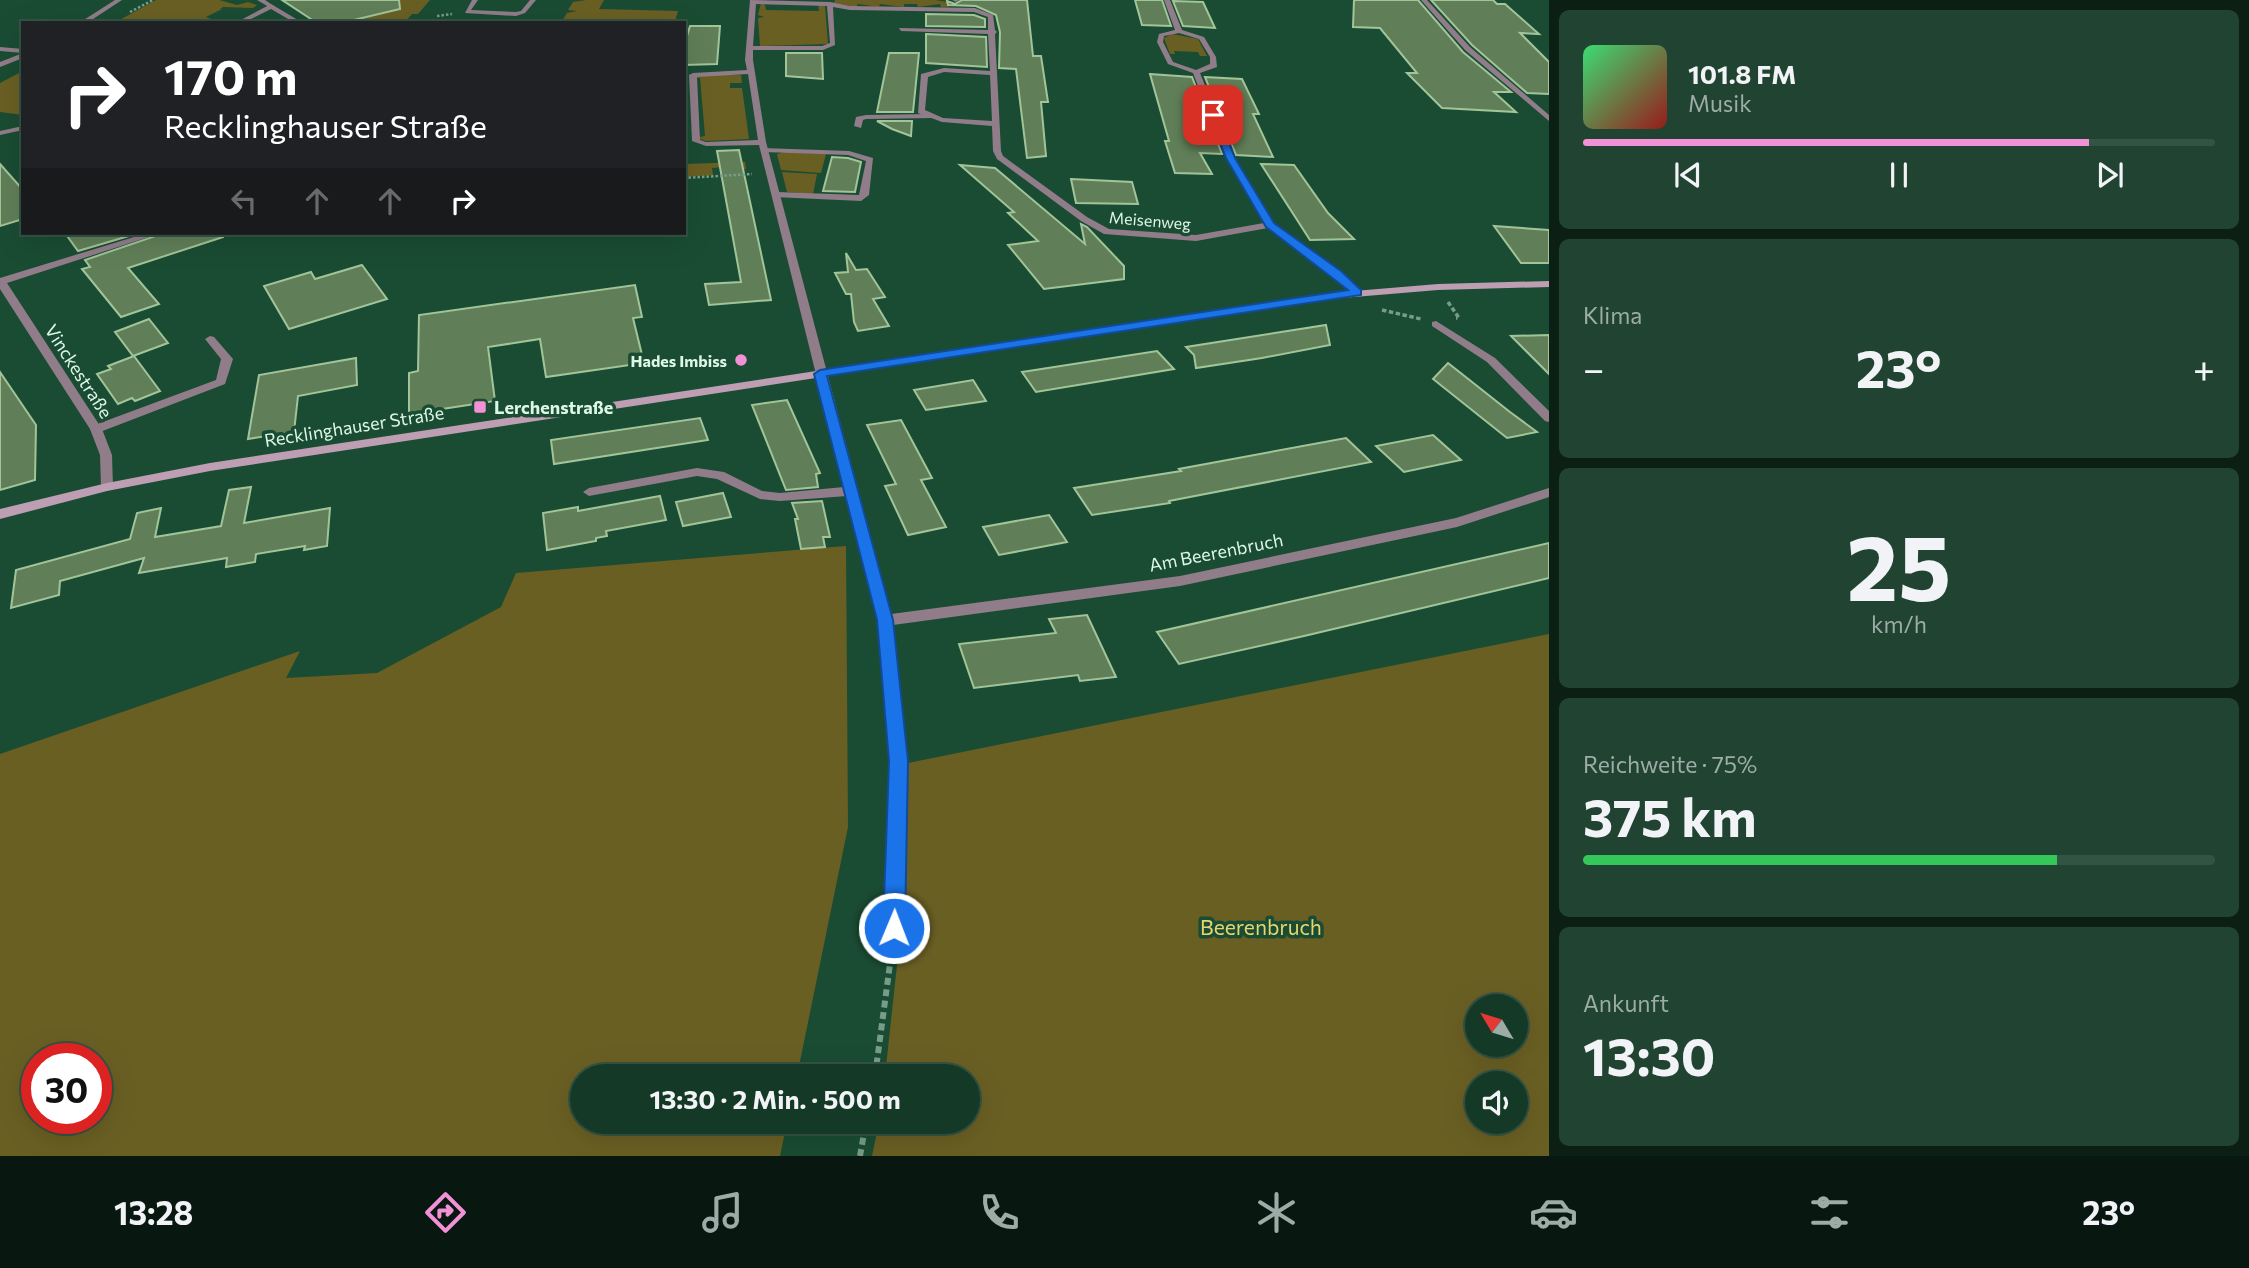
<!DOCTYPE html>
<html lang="de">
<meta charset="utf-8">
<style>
body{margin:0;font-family:Commissioner,sans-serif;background:#214432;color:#f1f3f6;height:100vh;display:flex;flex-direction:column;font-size:26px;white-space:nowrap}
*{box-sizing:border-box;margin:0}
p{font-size:23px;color:#9daca7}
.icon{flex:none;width:38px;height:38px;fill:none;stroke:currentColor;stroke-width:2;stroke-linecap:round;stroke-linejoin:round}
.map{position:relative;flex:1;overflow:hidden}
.drawer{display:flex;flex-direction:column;gap:10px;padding:10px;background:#0b1f15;width:700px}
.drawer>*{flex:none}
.top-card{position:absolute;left:21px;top:21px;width:665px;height:214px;border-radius:0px;box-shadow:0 7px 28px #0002,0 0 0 2px #335343;background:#202124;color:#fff;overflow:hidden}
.needle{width:46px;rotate:308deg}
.controls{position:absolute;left:1465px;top:994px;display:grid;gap:14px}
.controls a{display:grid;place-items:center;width:63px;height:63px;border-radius:50%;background:#143926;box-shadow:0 7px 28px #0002,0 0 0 2px #335343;font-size:35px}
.speed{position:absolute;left:21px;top:1043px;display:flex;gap:14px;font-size:35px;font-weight:700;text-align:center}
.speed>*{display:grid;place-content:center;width:91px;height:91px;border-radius:50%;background:#143926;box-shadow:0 7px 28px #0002,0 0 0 2px #335343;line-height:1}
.speed .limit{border:10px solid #d22;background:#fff;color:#111}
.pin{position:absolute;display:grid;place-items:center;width:60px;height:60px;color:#fff;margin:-30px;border-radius:14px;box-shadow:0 4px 10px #0006}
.me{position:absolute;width:77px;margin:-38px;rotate:1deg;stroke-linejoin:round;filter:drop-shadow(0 0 5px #0008)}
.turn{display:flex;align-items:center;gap:24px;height:147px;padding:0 28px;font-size:32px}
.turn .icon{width:91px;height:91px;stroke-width:2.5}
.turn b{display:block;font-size:49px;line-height:60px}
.lanes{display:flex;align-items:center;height:66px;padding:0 28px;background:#0003;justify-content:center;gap:35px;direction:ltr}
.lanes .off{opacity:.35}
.big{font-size:52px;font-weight:700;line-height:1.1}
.drawer .tile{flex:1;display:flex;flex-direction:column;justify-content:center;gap:10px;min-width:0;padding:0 24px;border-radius:10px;background:#214432}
.drawer .dial{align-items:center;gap:0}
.dial b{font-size:91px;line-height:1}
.song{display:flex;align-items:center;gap:21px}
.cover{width:84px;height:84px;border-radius:10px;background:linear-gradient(135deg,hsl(140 70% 55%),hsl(0 70% 35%))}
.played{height:7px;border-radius:4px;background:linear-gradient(90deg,#f391d6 80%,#335343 80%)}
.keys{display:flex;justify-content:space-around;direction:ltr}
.heat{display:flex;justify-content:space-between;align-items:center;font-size:38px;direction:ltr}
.charge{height:10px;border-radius:5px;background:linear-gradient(90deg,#34c759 75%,#335343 0)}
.trip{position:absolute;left:570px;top:1064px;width:410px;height:70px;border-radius:35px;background:#143926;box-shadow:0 7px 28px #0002,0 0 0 2px #335343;font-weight:700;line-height:70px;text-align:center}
.dock{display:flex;height:112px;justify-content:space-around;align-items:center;background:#08170f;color:#9daca7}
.dock .icon{width:49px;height:49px}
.dock .on{color:#f391d6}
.dock b{font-size:32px;color:#f1f3f6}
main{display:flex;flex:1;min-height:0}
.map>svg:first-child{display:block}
.green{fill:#6a5f23;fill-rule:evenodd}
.building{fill:#607f58;stroke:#a2c499;stroke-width:2}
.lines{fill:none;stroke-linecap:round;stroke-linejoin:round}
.path-far2{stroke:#779d88;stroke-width:2.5;stroke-dasharray:2.5 2;stroke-linecap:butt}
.path-far1{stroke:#779d88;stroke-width:3.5;stroke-dasharray:4.5 2.5;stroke-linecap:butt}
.path{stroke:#779d88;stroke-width:6;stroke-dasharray:7 4.5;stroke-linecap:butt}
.service{fill:#917d8a;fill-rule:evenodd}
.minor{fill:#917d8a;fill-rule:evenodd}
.secondary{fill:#be9eb3;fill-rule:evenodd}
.route{fill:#1a73e8;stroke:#114b97;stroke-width:2}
.poi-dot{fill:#f391d6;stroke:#1a4c33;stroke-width:2.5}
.labels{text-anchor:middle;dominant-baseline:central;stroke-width:7;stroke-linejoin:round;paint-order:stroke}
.far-street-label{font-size:16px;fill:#ddf7e7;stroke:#1a4c33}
.far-poi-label{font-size:16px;font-weight:bold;fill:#ddf7e7;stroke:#1a4c33;text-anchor:end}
.street-label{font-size:18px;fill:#ddf7e7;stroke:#1a4c33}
.poi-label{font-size:18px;font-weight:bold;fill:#ddf7e7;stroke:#1a4c33;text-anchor:start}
.near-park-label{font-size:21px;fill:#e8d56f;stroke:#1a4c33}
</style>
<main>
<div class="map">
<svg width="1549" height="1156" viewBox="0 0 1549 1156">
<rect width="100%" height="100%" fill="#1a4c33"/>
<g class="green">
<polygon points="156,0 219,0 237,5 248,2 257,5 253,8 223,7 220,9 222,9 206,17 211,19 205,22 114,23"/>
<polygon points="312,0 430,0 418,14 412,14 404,23 350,23"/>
<polygon points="586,0 604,0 599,9 678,11 675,21 670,23 562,21 567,13 577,11 568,10 573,2"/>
<polygon points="762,0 935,0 947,2 949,7 994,8 941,7 940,4 918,7 917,4 904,4 904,7 880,4 879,7 858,4 856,7 834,3 835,0"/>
<polygon points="761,3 765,5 766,10 819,11 818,3 825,6 828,44 760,46 758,18 764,17 758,15"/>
<polygon points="1172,34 1198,39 1207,56 1200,56 1198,52 1174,51 1175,54 1170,54 1164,38"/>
<polygon points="23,71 23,115 0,112 0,83"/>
<polygon points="699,75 741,75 742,83 730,83 730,88 742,88 749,139 706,141 700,139 699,137 705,136 700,78 695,78"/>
<polygon points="785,152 826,154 821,173 781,170 777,154"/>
<polygon points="745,162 746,169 724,171 723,167 712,168 713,175 684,177 684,164"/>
<polygon points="782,172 817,174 813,194 787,192"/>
<path d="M846 546 848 827 797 1076H583V1122H787L780 1156H0V754L300 651 286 678 377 673 501 607 516 573ZM37 1059H96V1118H37Z"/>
<path d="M1549 634V1156H872L879 1122H968V1076H885L901 928 908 763ZM1477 1006H1516V1045H1477ZM1477 1083H1516V1122H1477Z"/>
</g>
<g class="building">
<polygon points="282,0 399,0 400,9 341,23 317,23"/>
<polygon points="962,0 1027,0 1033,56 1041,56 1048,102 1041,102 1046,156 1027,158 1016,69 999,68 1000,32 996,15 976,6 948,5 947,1 955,4"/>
<polygon points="1135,0 1162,0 1171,26 1142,25"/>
<polygon points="1354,0 1418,0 1463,52 1511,92 1494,92 1516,112 1442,108 1407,73 1417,73 1380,28 1353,27"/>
<polygon points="1431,0 1493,0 1497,4 1505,4 1539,34 1520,33 1549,62 1549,94 1527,93 1472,45"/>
<polygon points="1173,1 1203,2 1215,28 1183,26"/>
<polygon points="926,14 974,15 985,19 985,27 926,26"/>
<polygon points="690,26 720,26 717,64 684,65 684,46"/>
<polygon points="926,34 986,37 987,67 926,63"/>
<polygon points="786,53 822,53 823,79 786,76"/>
<polygon points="889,53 919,53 913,112 877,112"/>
<polygon points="1150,74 1192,77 1222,154 1200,153 1212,174 1175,173 1165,141 1169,141"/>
<polygon points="1205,77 1242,79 1259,114 1253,114 1273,157 1236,155"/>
<polygon points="877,121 912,121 911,136 892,129"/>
<polygon points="739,150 771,300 709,305 705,284 741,282 717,151"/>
<polygon points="832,157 848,158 861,162 855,192 823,191"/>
<polygon points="0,164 23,190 23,219 0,226"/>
<polygon points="1261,164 1294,165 1328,213 1354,239 1310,240"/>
<polygon points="960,165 995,168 1085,244 1081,224 1087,227 1124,266 1124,279 1044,289 1008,245 1038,241 1008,213 1014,212"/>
<polygon points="1071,179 1132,182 1138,204 1076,203"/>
<polygon points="1494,226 1549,230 1549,263 1521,263"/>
<polygon points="65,233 139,233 78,251"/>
<polygon points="164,233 222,233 223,237 128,268 159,304 121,317 82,269 90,267 85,260"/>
<polygon points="846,253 856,270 867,269 885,297 873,299 889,326 858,331 854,322 851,294 846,294 835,273 848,272"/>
<polygon points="362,265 387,299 289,329 264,286 311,272 315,279"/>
<polygon points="635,285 642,317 633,318 644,363 546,377 540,339 488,347 495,401 409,414 409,373 418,371 419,315"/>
<polygon points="149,319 168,343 133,356 115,332"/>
<polygon points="1326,325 1330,345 1262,358 1196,368 1194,355 1186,347"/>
<polygon points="1549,335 1549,374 1511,336"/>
<polygon points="1157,351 1174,369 1036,392 1022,372"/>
<polygon points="134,356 160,391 135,401 132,398 118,404 97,374 111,369 108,366"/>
<polygon points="356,358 357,385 298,396 294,432 248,439 259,375"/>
<polygon points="1448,363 1510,412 1537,432 1507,438 1433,379"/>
<polygon points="0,372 36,425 35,480 0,490"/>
<polygon points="973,380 986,401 926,410 914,390"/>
<polygon points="787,400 820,473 816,474 818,487 786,490 752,405"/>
<polygon points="700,418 708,440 554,464 551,440"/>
<polygon points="901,420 932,478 921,480 946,527 908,535 885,486 896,484 867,425"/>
<polygon points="1433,435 1461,460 1404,472 1376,446"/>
<polygon points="1346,438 1371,462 1169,501 1170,503 1092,515 1074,488 1181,471 1179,469"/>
<polygon points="251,487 244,523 330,508 327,546 304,550 305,546 256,554 255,562 226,567 227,558 139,573 144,558 60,581 59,595 11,608 16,570 130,539 137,513 161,508 155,537 221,526 229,490"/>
<polygon points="723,493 731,517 683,526 676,502"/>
<polygon points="660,496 666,520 606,531 607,536 596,538 596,541 547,550 543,513 578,507 578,511"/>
<polygon points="822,501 830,537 823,537 825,547 801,549 795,519 798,519 792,503"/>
<polygon points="1049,515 1067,542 999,555 983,527"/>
<polygon points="1549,543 1549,578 1304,636 1179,664 1157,632"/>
<polygon points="1087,615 1116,677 1080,681 1078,675 974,688 959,644 1056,633 1049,619"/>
</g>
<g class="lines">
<g class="path-far2">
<polyline points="130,12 153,0"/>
<polyline points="437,16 452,14"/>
<polyline points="684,178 752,174"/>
</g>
<g class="path-far1">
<polyline points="1448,302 1459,318 1456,318"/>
<polyline points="1382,310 1421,319"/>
</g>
<g class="path">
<polyline points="875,1076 892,949"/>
<polyline points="860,1156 866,1122"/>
</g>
<g class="service">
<polygon points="257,0 265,0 274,6 269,7"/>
<polygon points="952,0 959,0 956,2"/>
<polygon points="0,47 23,49 23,53 0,51"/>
<polygon points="930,114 934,116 933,118 866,119 863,120 861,128 854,126 856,117 866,115"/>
<polygon points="761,148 849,151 873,158 869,195 861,201 774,197 773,195 777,192 859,195 866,161 848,155 764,152 761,152"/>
<polygon points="210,336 214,337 233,359 225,384 100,432 92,432 90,429 92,426 216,380 221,359 205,339"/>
</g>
<g class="minor">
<polygon points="115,0 122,0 87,23 79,23"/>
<polygon points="472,0 478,0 471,10 516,12 521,11 530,0 536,0 525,13 516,16 465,13"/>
<path d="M750 0 830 2 850 6 975 8 993 15 995 30 997 32 995 34 1001 151 1003 156 1087 217 1109 229 1196 235 1264 223 1226 158 1193 73 1168 64 1157 42 1159 34 1175 30 1164 0H1170L1182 30 1204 37 1216 57 1217 67 1200 73 1234 158 1274 223 1341 272 1362 293 1353 295 1333 276 1268 228 1196 241 1104 234 1081 221 997 159 993 151 992 126 942 122 918 113 921 74 944 68 990 71 988 34 901 31 899 28 988 30V17L974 12 850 10 833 7 835 45 823 50H753V60L766 142 891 614 1180 576 1456 518 1549 488V497L1457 527 1180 586 893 625 907 761 903 928 901 935 894 937 887 935 885 928 891 761 878 620 847 496 780 501 760 499 717 479 697 476 589 496 583 492 589 488 697 468 724 472 762 491 780 493 844 487 759 145 706 146 692 141 689 75 693 73 747 70 745 60ZM756 4 827 6 830 43 822 46H753ZM1179 33 1199 39 1210 57V64L1196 70 1173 62 1163 42 1164 36ZM944 72 990 75 992 121 943 118 925 110 928 77ZM748 74 758 140 706 142 700 140 697 77Z"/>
<polygon points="1421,0 1427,0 1470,47 1549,115 1549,121 1465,50"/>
<polygon points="271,4 303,23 295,23 271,9 243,23 235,23"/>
<polygon points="23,53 23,58 0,67 0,62"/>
<polygon points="23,126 23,130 0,135 0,131"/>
<polygon points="147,233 161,233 7,283 102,429 112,455 113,487 107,491 101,487 100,455 90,429 0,289 0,278"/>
<polygon points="1436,321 1495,358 1549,411 1549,422 1545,421 1487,362 1432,326 1432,322"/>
</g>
<polygon class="secondary" points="1549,281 1549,287 1438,290 1330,299 210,471 107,491 0,519 0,509 107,483 210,463 1330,293 1438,284"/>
</g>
<polygon class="route" points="1213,112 1218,115 1235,158 1274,223 1341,271 1361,290 1361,295 827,376 893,620 908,761 905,928 902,936 894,939 887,936 883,928 889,761 877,620 814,374 820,370 1348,290 1266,227 1226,158 1209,115"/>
<g class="poi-dot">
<circle cx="741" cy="360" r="7"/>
<rect x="473" y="400" width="14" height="14" rx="3.5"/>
</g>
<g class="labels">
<g class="far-street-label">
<text transform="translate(1150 220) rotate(5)">Meisenweg</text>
</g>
<g class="far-poi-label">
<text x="727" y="360">Hades Imbiss</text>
</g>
<g class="street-label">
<text transform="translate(79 371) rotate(57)">Vinckestraße</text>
<text transform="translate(354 426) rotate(-9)">Recklinghauser Straße</text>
<text transform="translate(1216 552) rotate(-11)">Am Beerenbruch</text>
</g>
<g class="poi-label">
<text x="494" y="407">Lerchenstraße</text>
</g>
<g class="near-park-label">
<text x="1261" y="926">Beerenbruch</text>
</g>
</g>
</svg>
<div class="controls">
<a><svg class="needle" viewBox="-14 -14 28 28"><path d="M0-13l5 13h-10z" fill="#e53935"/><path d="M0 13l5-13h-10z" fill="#9daca7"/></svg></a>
<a><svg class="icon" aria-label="sound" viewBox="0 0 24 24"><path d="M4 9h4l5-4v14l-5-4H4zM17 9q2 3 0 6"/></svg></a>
</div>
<div class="speed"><div class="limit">30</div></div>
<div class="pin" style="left:1213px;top:115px;background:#d93025"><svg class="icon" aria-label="arrive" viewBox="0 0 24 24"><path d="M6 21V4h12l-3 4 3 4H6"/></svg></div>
<svg class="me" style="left:894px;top:928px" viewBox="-20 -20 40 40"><circle r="17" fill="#1a73e8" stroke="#fff" stroke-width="3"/><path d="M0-11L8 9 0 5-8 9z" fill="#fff"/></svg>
<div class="trip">13:30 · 2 Min. · 500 m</div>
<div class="top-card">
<div class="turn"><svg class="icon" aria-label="right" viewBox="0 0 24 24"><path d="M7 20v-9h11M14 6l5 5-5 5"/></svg><div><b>170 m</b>Recklinghauser Straße</div></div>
<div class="lanes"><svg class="icon off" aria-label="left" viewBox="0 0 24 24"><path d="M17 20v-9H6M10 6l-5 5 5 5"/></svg><svg class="icon off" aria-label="ahead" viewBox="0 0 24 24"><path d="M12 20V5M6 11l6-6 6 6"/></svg><svg class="icon off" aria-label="ahead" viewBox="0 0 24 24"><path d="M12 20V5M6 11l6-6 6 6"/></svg><svg class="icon" aria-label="right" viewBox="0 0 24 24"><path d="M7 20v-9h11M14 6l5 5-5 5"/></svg></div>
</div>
</div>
<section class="drawer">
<div class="tile">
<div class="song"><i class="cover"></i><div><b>101.8 FM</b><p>Musik</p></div></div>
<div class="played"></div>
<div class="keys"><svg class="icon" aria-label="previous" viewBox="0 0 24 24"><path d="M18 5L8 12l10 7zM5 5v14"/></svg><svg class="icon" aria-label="pause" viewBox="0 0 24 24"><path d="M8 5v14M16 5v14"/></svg><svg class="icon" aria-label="next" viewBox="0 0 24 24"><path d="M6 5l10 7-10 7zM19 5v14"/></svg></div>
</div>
<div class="tile"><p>Klima</p>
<div class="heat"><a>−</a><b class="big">23°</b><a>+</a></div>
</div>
<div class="tile dial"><b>25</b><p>km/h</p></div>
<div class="tile"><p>Reichweite · 75%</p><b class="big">375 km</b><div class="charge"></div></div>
<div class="tile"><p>Ankunft</p><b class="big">13:30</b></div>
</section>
</main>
<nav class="dock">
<b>13:28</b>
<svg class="icon on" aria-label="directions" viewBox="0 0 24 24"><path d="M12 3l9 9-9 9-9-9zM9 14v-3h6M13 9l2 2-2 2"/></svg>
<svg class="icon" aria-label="music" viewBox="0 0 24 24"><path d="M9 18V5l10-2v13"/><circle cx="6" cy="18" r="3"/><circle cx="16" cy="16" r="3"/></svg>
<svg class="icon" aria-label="phone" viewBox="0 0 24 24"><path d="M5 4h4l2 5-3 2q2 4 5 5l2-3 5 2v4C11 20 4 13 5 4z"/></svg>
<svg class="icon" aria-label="climate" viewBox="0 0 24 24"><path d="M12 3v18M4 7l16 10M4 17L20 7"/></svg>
<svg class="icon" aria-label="car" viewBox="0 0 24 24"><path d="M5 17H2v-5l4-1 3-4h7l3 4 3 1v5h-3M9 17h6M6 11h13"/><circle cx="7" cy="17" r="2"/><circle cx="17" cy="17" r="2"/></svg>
<svg class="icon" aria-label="filters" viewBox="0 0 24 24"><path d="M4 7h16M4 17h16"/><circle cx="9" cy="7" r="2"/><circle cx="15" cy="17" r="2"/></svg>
<b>23°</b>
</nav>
